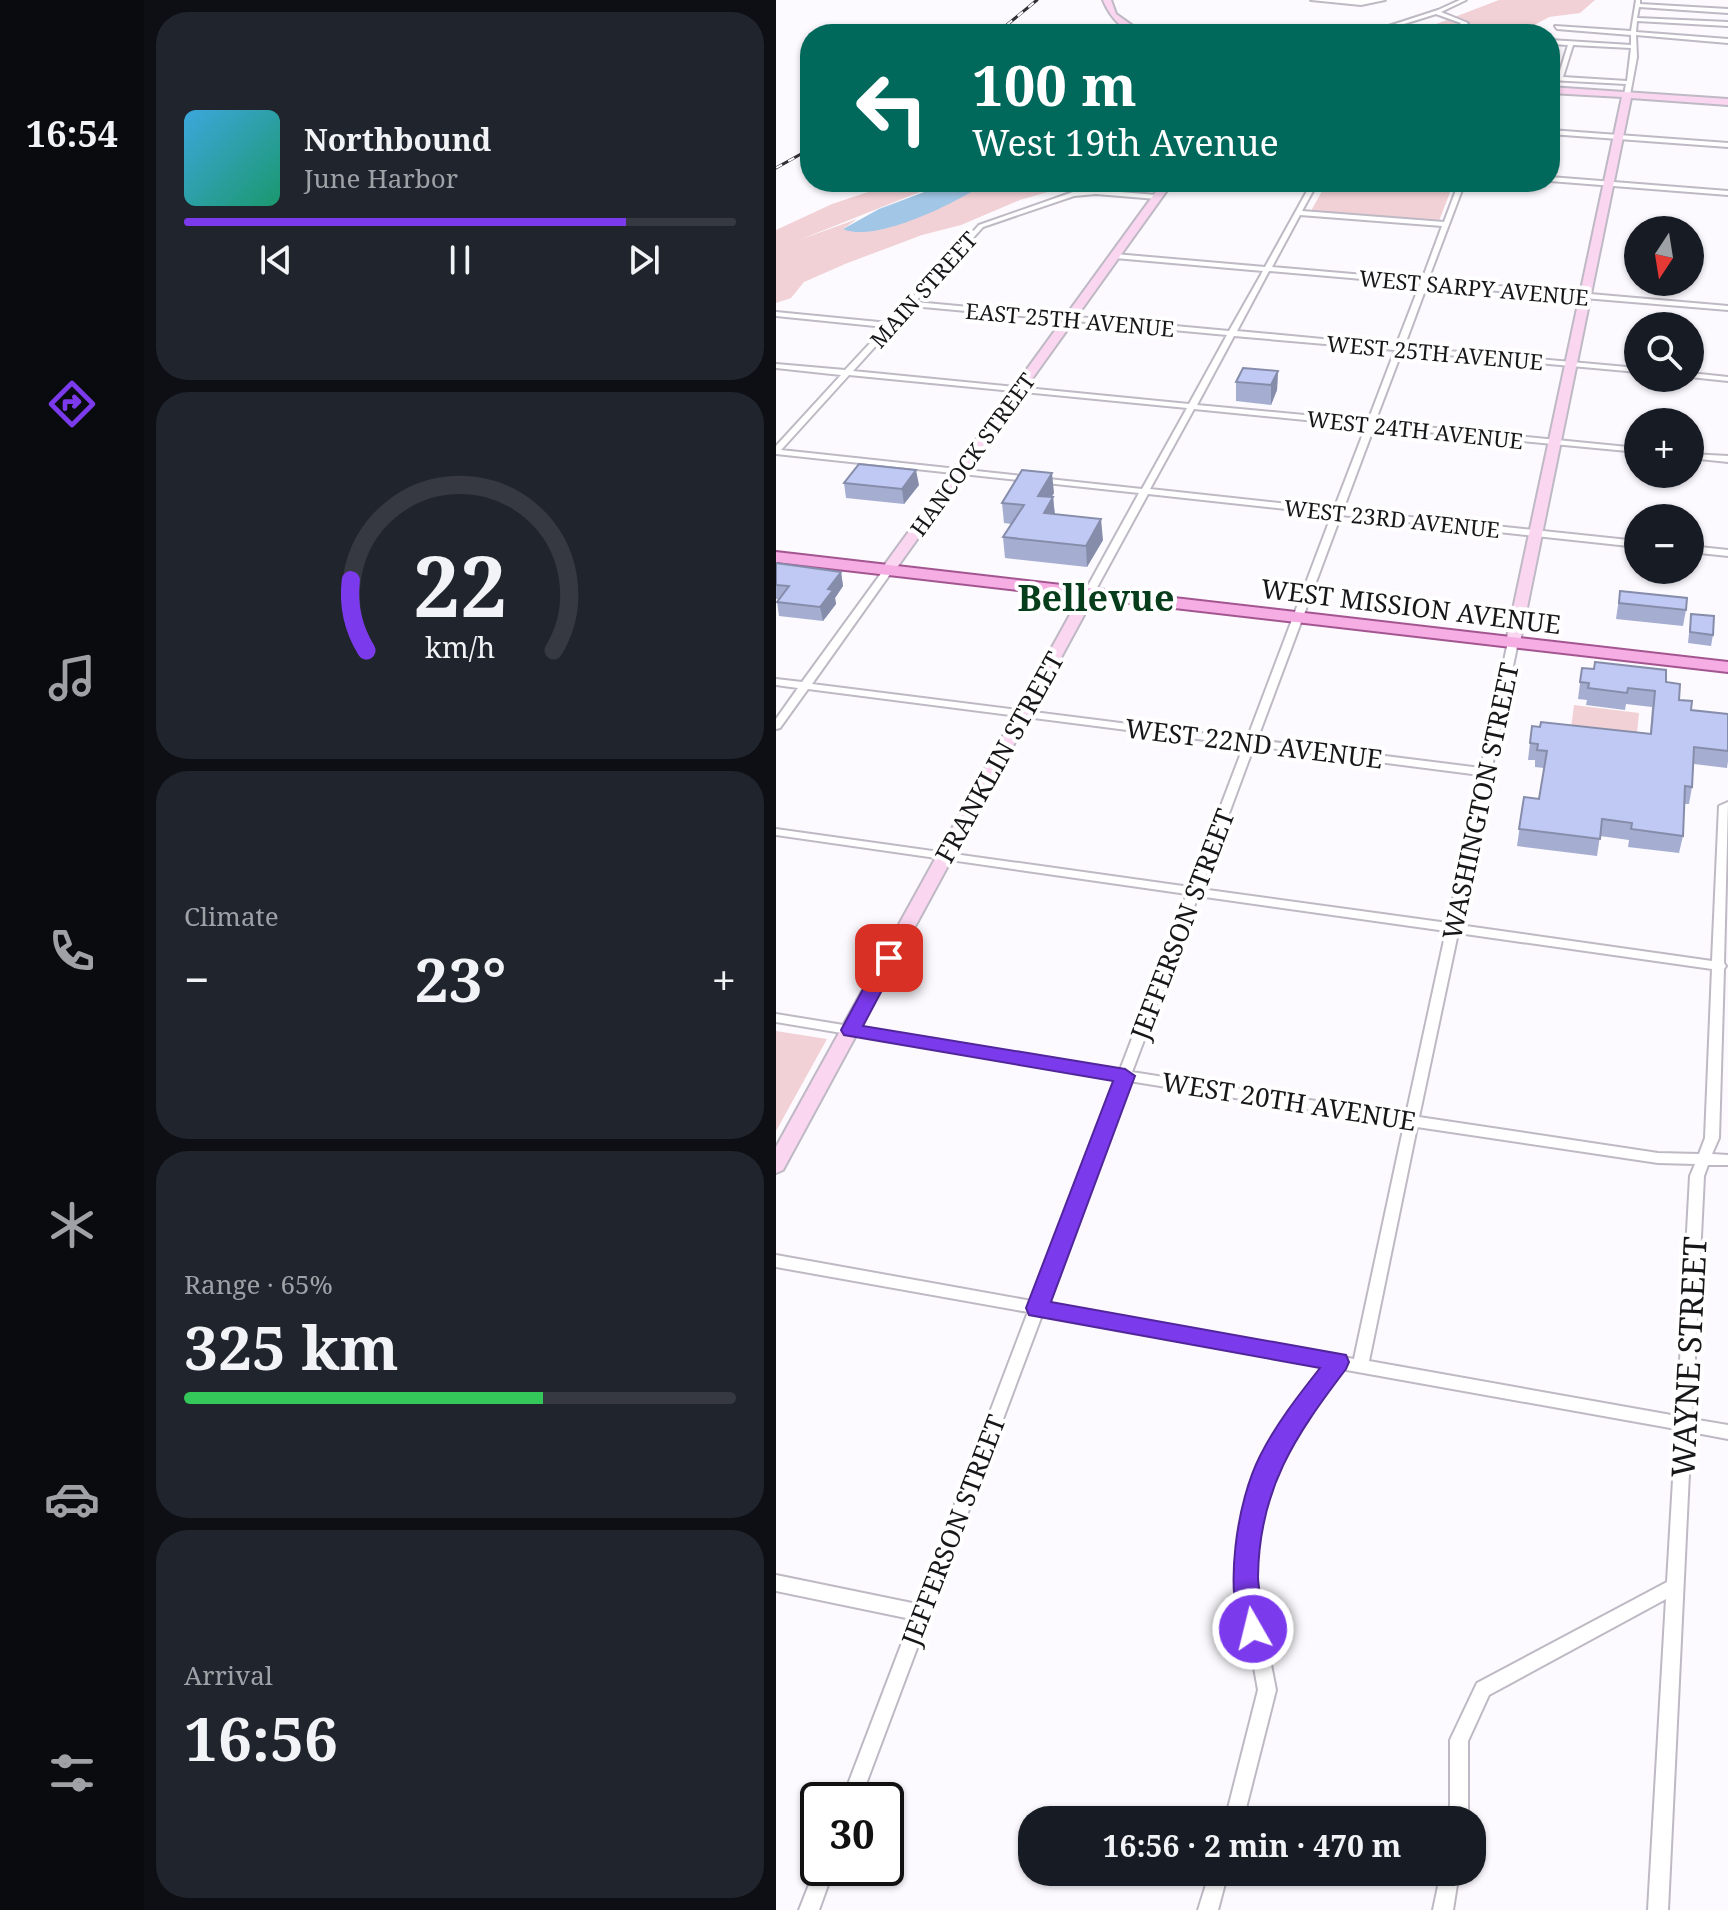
<!DOCTYPE html>
<meta charset="utf-8">
<style>
body{margin:0;font-family:"Noto Serif",serif;background:#20242c;color:#f1f3f6;height:100vh;display:flex;flex-direction:column;font-size:30px;white-space:nowrap}
*{box-sizing:border-box;margin:0}
p{font-size:26px;color:#9ea1a6}
.icon{flex:none;width:44px;height:44px;fill:none;stroke:currentColor;stroke-width:2;stroke-linecap:round;stroke-linejoin:round}
.map{position:relative;flex:1;overflow:hidden}
.side{display:flex;flex-direction:column;gap:12px;padding:12px;background:#0d0f14;width:632px}
.side>*{flex:none}
.banner{position:absolute;left:24px;top:24px;width:760px;height:168px;border-radius:32px;box-shadow:0 2px 6px #0004;background:#00695c;color:#fff;overflow:hidden}
.needle{width:52px;rotate:192deg}
.controls{position:absolute;left:848px;top:216px;display:grid;gap:16px}
.controls a{display:grid;place-items:center;width:80px;height:80px;border-radius:50%;background:#171b24;box-shadow:0 2px 6px #0004;font-size:40px}
.speed{position:absolute;left:24px;top:1782px;display:flex;gap:16px;font-size:40px;font-weight:700;text-align:center}
.speed>*{display:grid;place-content:center;width:104px;height:104px;border-radius:50%;background:#171b24;box-shadow:0 2px 6px #0004;line-height:1}
.speed .limit{border:4px solid #111;border-radius:12px;background:#fff;color:#111}
.pin{position:absolute;display:grid;place-items:center;width:68px;height:68px;color:#fff;margin:-34px;border-radius:16px;box-shadow:0 4px 12px #0006}
.me{position:absolute;width:88px;margin:-44px;rotate:352deg;stroke-linejoin:round;filter:drop-shadow(0 0 6px #0008)}
.turn{display:flex;align-items:center;gap:28px;height:168px;padding:0 40px;font-size:36px}
.turn .icon{width:104px;height:104px;stroke-width:2.5}
.turn b{display:block;font-size:56px;line-height:68px}
.big{font-size:60px;font-weight:700;line-height:1.1}
.side .card{flex:1;display:flex;flex-direction:column;justify-content:center;gap:12px;min-width:0;padding:0 28px;border-radius:32px;background:#20242c}
.side .dial{align-items:center;gap:0}
.dial svg{height:208px;overflow:visible;fill:none;stroke:#363941;stroke-width:7;stroke-linecap:round;text-anchor:middle}
.dial text{fill:#f1f3f6;stroke:none}
.song{display:flex;align-items:center;gap:24px}
.cover{width:96px;height:96px;border-radius:12px;background:linear-gradient(135deg,hsl(200 70% 55%),hsl(160 70% 35%))}
.played{height:8px;border-radius:4px;background:linear-gradient(90deg,#7c3aed 80%,#363941 80%)}
.keys{display:flex;justify-content:space-around;direction:ltr}
.heat{display:flex;justify-content:space-between;align-items:center;font-size:44px;direction:ltr}
.charge{height:12px;border-radius:6px;background:linear-gradient(90deg,#34c759 65%,#363941 0)}
.trip{position:absolute;left:242px;top:1806px;width:468px;height:80px;border-radius:32px;background:#171b24;box-shadow:0 2px 6px #0004;font-weight:700;line-height:80px;text-align:center}
main{display:flex;flex:1;min-height:0}
.menu{display:flex;flex-direction:column;width:144px;justify-content:space-around;align-items:center;background:#090b0e;color:#9ea1a6}
.menu .icon{width:56px;height:56px}
.menu .current{color:#7c3aed}
.menu b{font-size:36px;color:#f1f3f6}
.map>svg:first-child{display:block}
.green{fill:#f1d1d5}
.water{fill:#a2c7e6}
.lines{fill:none;stroke-linecap:round;stroke-linejoin:round}
.street-casing{stroke:#beb9c4;stroke-width:4}
.secondary-casing{stroke:#beb9c4;stroke-width:4}
.primary-casing{stroke:#a35590;stroke-width:4}
.street{fill:#fff;fill-rule:evenodd}
.secondary{fill:#fad6f1;fill-rule:evenodd}
.primary{fill:#f5ade3;fill-rule:evenodd}
.rail-casing{stroke:#313033;stroke-width:3}
.rail{stroke:#fff;stroke-width:2;stroke-dasharray:7;stroke-linecap:butt}
.wall{fill:#a5add1}
.shaded-wall{fill:#868daa}
.building{fill:#c0c9f3;stroke:#868daa;stroke-width:2}
.route{fill:#7c3aed;stroke:#51269a;stroke-width:2}
.labels{text-anchor:middle;dominant-baseline:central;stroke-width:8;stroke-linejoin:round;paint-order:stroke}
.far-street-label{font-size:22px;fill:#171619;stroke:#fff}
.street-label{font-size:26px;fill:#171619;stroke:#fff}
.near-street-label{font-size:32px;fill:#171619;stroke:#fff}
.far-town-label{font-size:36px;font-weight:bold;fill:#063d1b;stroke:#fff}
</style>
<main>
<nav class="menu">
<b>16:54</b>
<svg class="icon current" aria-label="directions" viewBox="0 0 24 24"><path d="M12 3l9 9-9 9-9-9zM9 14v-3h6M13 9l2 2-2 2"/></svg>
<svg class="icon" aria-label="music" viewBox="0 0 24 24"><path d="M9 18V5l10-2v13"/><circle cx="6" cy="18" r="3"/><circle cx="16" cy="16" r="3"/></svg>
<svg class="icon" aria-label="phone" viewBox="0 0 24 24"><path d="M5 4h4l2 5-3 2q2 4 5 5l2-3 5 2v4C11 20 4 13 5 4z"/></svg>
<svg class="icon" aria-label="climate" viewBox="0 0 24 24"><path d="M12 3v18M4 7l16 10M4 17L20 7"/></svg>
<svg class="icon" aria-label="car" viewBox="0 0 24 24"><path d="M5 17H2v-5l4-1 3-4h7l3 4 3 1v5h-3M9 17h6M6 11h13"/><circle cx="7" cy="17" r="2"/><circle cx="17" cy="17" r="2"/></svg>
<svg class="icon" aria-label="filters" viewBox="0 0 24 24"><path d="M4 7h16M4 17h16"/><circle cx="9" cy="7" r="2"/><circle cx="15" cy="17" r="2"/></svg>
</nav>
<section class="side">
<div class="card">
<div class="song"><i class="cover"></i><div><b>Northbound</b><p>June Harbor</p></div></div>
<div class="played"></div>
<div class="keys"><svg class="icon" aria-label="previous" viewBox="0 0 24 24"><path d="M18 5L8 12l10 7zM5 5v14"/></svg><svg class="icon" aria-label="pause" viewBox="0 0 24 24"><path d="M8 5v14M16 5v14"/></svg><svg class="icon" aria-label="next" viewBox="0 0 24 24"><path d="M6 5l10 7-10 7zM19 5v14"/></svg></div>
</div>
<div class="card dial"><svg viewBox="0 0 100 80">
<path d="M14 69A42 42 0 1 1 86 69"/>
<path d="M14 69A42 42 0 0 1 8 42" stroke="#7c3aed"/>
<text x="50" y="56" font-size="32" font-weight="700">22</text>
<text x="50" y="72" font-size="11">km/h</text>
</svg></div>
<div class="card"><p>Climate</p>
<div class="heat"><a>−</a><b class="big">23°</b><a>+</a></div>
</div>
<div class="card"><p>Range · 65%</p><b class="big">325 km</b><div class="charge"></div></div>
<div class="card"><p>Arrival</p><b class="big">16:56</b></div>
</section>
<div class="map">
<svg width="952" height="1910" viewBox="0 0 952 1910">
<rect width="100%" height="100%" fill="#fcfafe"/>
<g class="green">
<polygon points="723,0 819,0 804,13 773,17 742,34 634,34"/>
<polygon points="122,182 169,182 23,240 81,219 67,229 81,232 108,228 204,182 306,182 244,200 185,225 146,235 69,264 28,282 15,298 0,303 0,230 56,204"/>
<polygon points="551,182 678,182 663,221 535,211"/>
<polygon points="798,705 863,713 860,744 794,736"/>
<polygon points="0,1031 51,1039 0,1131"/>
</g>
<path class="water" d="M175 182H211C184 201 99 244 67 229L103 209Z"/>
<g class="lines">
<g class="street-casing">
<g id="street">
<polygon points="535,0 609,0 585,5"/>
<polygon points="684,0 690,0 665,12 692,23 677,34 671,34 685,23 660,14 596,34 588,34 662,10"/>
<path d="M860 0H864V4L952 9V13L863 7 861 18 952 22V26L861 21 860 32 952 39V43L860 35 861 57 854 95 851 97 848 95 850 84 774 80V76L782 77 792 45 774 44V40L855 45V35L781 29 779 26 855 31ZM797 45 855 48 851 81 787 77Z"/>
<polygon points="774,130 952,143 952,147 774,134"/>
<polygon points="774,177 952,191 952,195 774,181"/>
<path d="M536 182H542L526 211 668 222 683 182H689L652 280 952 306V310L651 285 628 347 862 368V372L626 351 599 422 862 448V452L598 427 567 510 862 541V547L565 515 481 740 705 768 732 642 734 640H740L742 642 683 925 936 961 943 806 952 802 948 963 950 966 948 969 943 1138 936 1154 952 1155V1165H932L928 1176 916 1419 952 1425V1439L915 1432 892 1910H872L890 1599 713 1695 692 1741V1820H674V1740L701 1683 891 1582 900 1429 565 1369 523 1424 500 1464 485 1511 478 1578 500 1690 467 1820H449L482 1690 462 1578 469 1511 487 1457 513 1414 550 1366 266 1315 84 1800H66L135 1619 0 1591V1575L141 1604 252 1312 0 1267V1255L256 1301 341 1079 0 1022V1014L344 1070 411 894 0 835V829L414 887 468 745 32 689 4 728 0 729V719L22 688 0 685V679L26 682 109 568 112 567 117 570 36 684 471 739 556 514 372 494 318 593 313 596 310 595 308 593 363 493 0 454V446L65 375 0 368V364L69 370 109 327 0 316V312L113 323 203 225 297 192 320 190 381 195 384 197 381 199 320 194 298 196 207 227 139 302 453 331 487 271 339 258 336 256 339 254 489 267ZM524 215 666 226 646 280 496 267ZM493 271 644 284 620 346 461 331ZM136 306 451 335 413 404 77 371ZM458 336 619 350 592 421 421 405ZM73 375 411 408 366 489 5 450ZM418 409 590 426 558 509 374 489ZM478 746 704 775 672 923 425 889ZM422 896 670 931 630 1115 356 1072ZM682 933 936 969 929 1138 923 1154 882 1153 643 1117ZM353 1081 628 1125 578 1359 270 1304ZM641 1127 882 1163 919 1164 914 1176 901 1416 593 1361Z"/>
<polygon points="914,373 952,377 952,381 914,377"/>
<polygon points="914,454 952,456 952,462 914,458"/>
<polygon points="914,546 952,550 952,556 914,552"/>
<polygon points="42,1862 42,1868 58,1868 43,1910 23,1910"/>
<polygon points="434,1872 452,1872 442,1910 422,1910"/>
<polygon points="665,1872 683,1872 677,1910 657,1910"/>
</g>
</g>
<g class="secondary-casing">
<g id="secondary">
<path d="M327 0H335L340 14 368 34C348 34 334 17 327 0Z"/>
<polygon points="774,87 952,99 952,105 855,98 744,642 737,646 730,642 846,97 774,93"/>
<polygon points="387,182 397,182 117,573 107,573 107,567"/>
<polygon points="313,589 320,593 7,1170 0,1173 0,1147 306,593"/>
</g>
</g>
<g class="primary-casing">
<polygon id="primary" points="0,552 952,662 952,672 0,562"/>
</g>
<use href="#street" class="street"/>
<use href="#secondary" class="secondary"/>
<use href="#primary" class="primary"/>
<g class="rail-casing">
<g id="rail">
<polyline points="220,34 261,0"/>
<polyline points="0,168 34,149"/>
</g>
</g>
<use href="#rail" class="rail"/>
</g>
<g class="wall">
<polygon points="502,371 501,390 495,405 460,401 460,382"/>
<polygon points="68,483 143,485 128,504 70,498"/>
<polygon points="278,493 275,497 277,497 279,514 327,540 311,567 229,558 227,537 235,524 228,523 226,503"/>
<polygon points="0,563 65,572 67,586 59,598 60,604 47,621 3,616 1,602 2,599 0,599"/>
<polygon points="844,591 910,610 907,626 840,619"/>
<polygon points="915,614 937,635 935,646 912,643"/>
<polygon points="806,668 890,682 903,700 915,710 952,714 952,761 951,768 918,764 916,787 913,804 908,804 907,836 903,853 852,847 853,840 824,836 821,856 741,846 748,797 763,799 768,768 759,767 759,760 752,760 756,726 874,734 876,707 850,704 849,710 810,705 811,700 802,699"/>
</g>
<g class="shaded-wall">
<polygon points="502,371 501,390 495,405 495,385"/>
<polygon points="140,470 143,485 128,504 126,489"/>
<polygon points="276,473 278,493 264,516 262,496"/>
<polygon points="277,497 279,518 268,513"/>
<polygon points="325,519 327,540 311,567 310,546"/>
<polygon points="65,572 67,586 59,598 60,604 47,621 44,607 52,589"/>
</g>
<g class="building">
<polygon points="467,368 502,371 495,385 460,382"/>
<polygon points="83,464 140,470 126,489 68,483"/>
<polygon points="246,470 276,473 262,496 277,497 268,513 325,519 310,546 227,537 248,505 226,503"/>
<polygon points="0,563 65,572 52,589 57,590 44,607 1,602 13,586 0,585"/>
<polygon points="844,591 911,598 910,610 843,603"/>
<polygon points="915,614 938,616 937,635 914,632"/>
<polygon points="819,662 890,670 890,682 904,684 903,700 916,701 915,710 952,714 952,751 918,747 916,787 909,786 907,836 855,829 856,823 826,819 824,839 743,829 748,797 763,799 771,751 761,750 762,744 754,743 756,726 764,727 765,722 875,734 879,691 852,688 851,693 812,688 813,683 804,682 806,668 818,669"/>
</g>
<path class="route" d="M113 952 123 958 87 1026 349 1069 359 1076 275 1302 570 1355 573 1362 570 1369C519 1436 483 1489 482 1577 482 1597 494 1619 486 1638L477 1642 468 1638C447 1591 461 1501 484 1456 500 1424 522 1396 544 1368L253 1315 250 1308 337 1081 68 1035 65 1030 104 958Z"/>
<g class="labels">
<g class="far-street-label">
<text transform="translate(698 287) rotate(5)">WEST SARPY AVENUE</text>
<text transform="translate(147 289) rotate(-48)">MAIN STREET</text>
<text transform="translate(294 319) rotate(5)">EAST 25TH AVENUE</text>
<text transform="translate(659 352) rotate(5)">WEST 25TH AVENUE</text>
<text transform="translate(639 429) rotate(6)">WEST 24TH AVENUE</text>
<text transform="translate(196 454) rotate(-54)">HANCOCK STREET</text>
<text transform="translate(616 518) rotate(6)">WEST 23RD AVENUE</text>
</g>
<g class="street-label">
<text transform="translate(635 606) rotate(7)">WEST MISSION AVENUE</text>
<text transform="translate(478 743) rotate(7)">WEST 22ND AVENUE</text>
<text transform="translate(223 757) rotate(-61)">FRANKLIN STREET</text>
<text transform="translate(704 801) rotate(-78)">WASHINGTON STREET</text>
<text transform="translate(406 924) rotate(-69)">JEFFERSON STREET</text>
<text transform="translate(513 1101) rotate(9)">WEST 20TH AVENUE</text>
<text transform="translate(177 1530) rotate(-69)">JEFFERSON STREET</text>
</g>
<g class="near-street-label">
<text transform="translate(912 1357) rotate(-87)">WAYNE STREET</text>
</g>
<g class="far-town-label">
<text x="320" y="597">Bellevue</text>
</g>
</g>
</svg>
<div class="controls">
<a><svg class="needle" viewBox="-14 -14 28 28"><path d="M0-13l5 13h-10z" fill="#e53935"/><path d="M0 13l5-13h-10z" fill="#9ea1a6"/></svg></a>
<a><svg class="icon" aria-label="search" viewBox="0 0 24 24"><circle cx="10" cy="10" r="6"/><path d="M15 15l6 6"/></svg></a>
<a>+</a>
<a>−</a>
</div>
<div class="speed"><div class="limit">30</div></div>
<div class="pin" style="left:113px;top:958px;background:#d93025"><svg class="icon" aria-label="arrive" viewBox="0 0 24 24"><path d="M6 21V4h12l-3 4 3 4H6"/></svg></div>
<svg class="me" style="left:477px;top:1629px" viewBox="-20 -20 40 40"><circle r="17" fill="#7c3aed" stroke="#fff" stroke-width="3"/><path d="M0-11L8 9 0 5-8 9z" fill="#fff"/></svg>
<div class="trip">16:56 · 2 min · 470 m</div>
<div class="banner">
<div class="turn"><svg class="icon" aria-label="left" viewBox="0 0 24 24"><path d="M17 20v-9H6M10 6l-5 5 5 5"/></svg><div><b>100 m</b>West 19th Avenue</div></div>
</div>
</div>
</main>
